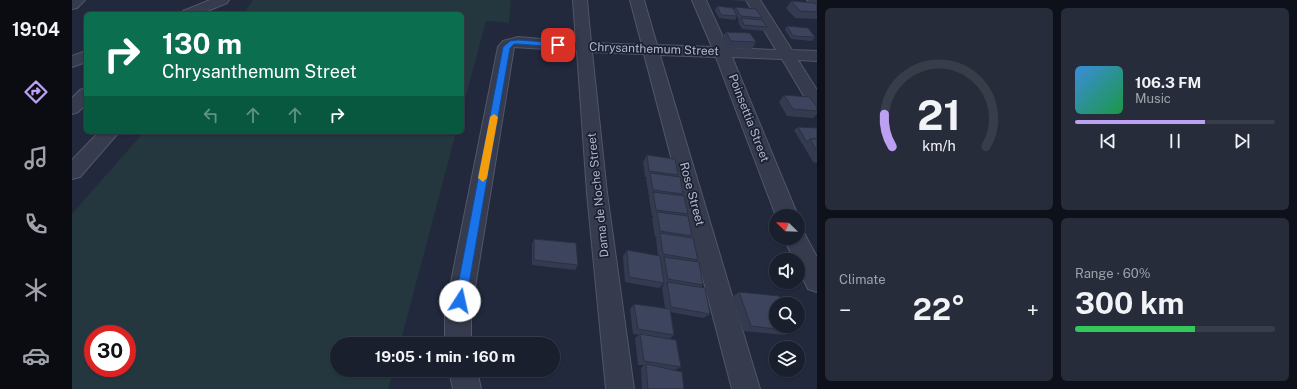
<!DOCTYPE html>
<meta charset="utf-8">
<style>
body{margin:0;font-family:"Public Sans",sans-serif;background:#272c3a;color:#f1f3f6;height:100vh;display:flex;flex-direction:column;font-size:15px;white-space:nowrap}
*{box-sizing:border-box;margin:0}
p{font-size:13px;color:#9fa2aa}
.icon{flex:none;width:22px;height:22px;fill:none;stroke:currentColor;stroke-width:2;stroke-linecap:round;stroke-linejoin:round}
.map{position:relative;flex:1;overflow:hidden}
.side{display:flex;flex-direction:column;gap:8px;padding:8px;background:#0e1119;width:480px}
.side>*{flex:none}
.guide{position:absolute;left:12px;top:12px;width:380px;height:122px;border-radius:6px;box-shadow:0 1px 3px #0004,0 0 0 1px #383d4a;background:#0b6e4f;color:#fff;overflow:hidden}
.needle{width:26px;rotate:293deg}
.buttons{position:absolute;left:697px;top:209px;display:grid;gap:8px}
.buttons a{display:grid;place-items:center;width:36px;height:36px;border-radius:50%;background:#1a1f2e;box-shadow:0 1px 3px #0004,0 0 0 1px #383d4a;font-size:20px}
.speed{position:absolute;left:12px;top:325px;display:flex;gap:8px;font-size:20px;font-weight:700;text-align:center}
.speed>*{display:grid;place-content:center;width:52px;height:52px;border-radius:50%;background:#1a1f2e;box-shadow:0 1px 3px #0004,0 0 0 1px #383d4a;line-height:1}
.speed .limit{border:6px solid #d22;background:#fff;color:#111}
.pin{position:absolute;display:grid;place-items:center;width:34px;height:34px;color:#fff;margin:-17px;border-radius:8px;box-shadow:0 2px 6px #0006}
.me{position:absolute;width:44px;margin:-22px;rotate:10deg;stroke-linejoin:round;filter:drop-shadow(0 0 3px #0008)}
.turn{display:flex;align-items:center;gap:14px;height:84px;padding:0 12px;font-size:18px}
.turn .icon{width:52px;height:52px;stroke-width:2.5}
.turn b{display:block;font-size:28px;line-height:34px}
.lanes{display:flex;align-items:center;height:38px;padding:0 12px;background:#0003;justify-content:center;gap:20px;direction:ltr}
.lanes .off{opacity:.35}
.big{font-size:30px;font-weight:700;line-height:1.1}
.side .widget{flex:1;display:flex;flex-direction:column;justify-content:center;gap:6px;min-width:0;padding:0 14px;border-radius:6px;background:#272c3a}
.side .dial{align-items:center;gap:0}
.dial svg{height:104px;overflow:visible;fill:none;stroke:#383d4a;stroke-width:7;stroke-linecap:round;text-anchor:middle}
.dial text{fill:#f1f3f6;stroke:none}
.song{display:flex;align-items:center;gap:12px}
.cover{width:48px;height:48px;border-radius:6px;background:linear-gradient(135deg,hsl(210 70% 55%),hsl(140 70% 35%))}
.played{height:4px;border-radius:2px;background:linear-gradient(90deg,#bca0f2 65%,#383d4a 65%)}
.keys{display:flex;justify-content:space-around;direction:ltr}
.heat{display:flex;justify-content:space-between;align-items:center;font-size:22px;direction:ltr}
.charge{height:6px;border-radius:3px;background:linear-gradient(90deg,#34c759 60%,#383d4a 0)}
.side .tiles{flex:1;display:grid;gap:8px;grid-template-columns:repeat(2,1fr)}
.trip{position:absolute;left:258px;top:337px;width:230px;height:40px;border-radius:20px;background:#1a1f2e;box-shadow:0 1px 3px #0004,0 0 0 1px #383d4a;font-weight:700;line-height:40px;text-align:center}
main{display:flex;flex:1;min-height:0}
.tab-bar{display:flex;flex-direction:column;width:72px;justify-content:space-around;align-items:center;background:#0a0c12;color:#9fa2aa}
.tab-bar .icon{width:28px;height:28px}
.tab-bar .current{color:#bca0f2}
.tab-bar b{font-size:18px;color:#f1f3f6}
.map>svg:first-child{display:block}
.green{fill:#24373e;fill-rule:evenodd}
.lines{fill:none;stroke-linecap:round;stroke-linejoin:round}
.minor-casing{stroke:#515668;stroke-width:2}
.minor{fill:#363b4d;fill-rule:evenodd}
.wall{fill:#343b51}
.building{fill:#3d455e;stroke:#2b3042}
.route{fill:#1a73e8;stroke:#114b97}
.slow{fill:#f59e0b}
.labels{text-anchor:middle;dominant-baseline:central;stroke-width:3.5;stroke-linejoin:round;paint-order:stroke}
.street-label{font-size:12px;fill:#b1b6c9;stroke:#1b2132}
</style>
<main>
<nav class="tab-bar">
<b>19:04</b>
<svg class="icon current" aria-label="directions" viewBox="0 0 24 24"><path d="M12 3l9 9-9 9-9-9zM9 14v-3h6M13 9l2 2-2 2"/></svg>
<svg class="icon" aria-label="music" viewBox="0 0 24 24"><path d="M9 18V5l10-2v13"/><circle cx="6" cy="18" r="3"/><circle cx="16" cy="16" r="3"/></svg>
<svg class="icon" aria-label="phone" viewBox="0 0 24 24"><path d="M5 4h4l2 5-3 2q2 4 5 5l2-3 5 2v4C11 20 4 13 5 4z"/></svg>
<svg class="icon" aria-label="climate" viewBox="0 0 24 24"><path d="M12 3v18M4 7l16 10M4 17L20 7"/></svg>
<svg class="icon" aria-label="car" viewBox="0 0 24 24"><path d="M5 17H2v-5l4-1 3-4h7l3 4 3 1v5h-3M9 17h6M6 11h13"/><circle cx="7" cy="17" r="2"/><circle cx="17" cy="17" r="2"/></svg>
</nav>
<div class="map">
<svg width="745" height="389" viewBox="0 0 745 389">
<rect width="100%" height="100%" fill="#22293d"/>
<g class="green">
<polygon points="181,0 439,0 437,23 414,21 390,110 390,14 171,14"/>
<path d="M72 132H384L328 344H265V370H321L316 389H0V214ZM21 334H55V368H21Z"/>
</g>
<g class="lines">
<g class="minor-casing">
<g id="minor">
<polygon points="0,0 13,0 5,8 0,9"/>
<polygon points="138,0 157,0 155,3 128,14 109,14 111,11"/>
<polygon points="501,0 515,0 519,43 570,45 558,0 572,0 585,45 640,47 620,0 634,0 656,48 704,50 674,0 688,0 720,50 745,51 745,61 726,60 745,90 745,110 739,108 710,59 660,57 726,216 704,216 644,57 588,55 688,389 660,389 572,54 520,52 535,193 562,389 534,389 515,193 505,51 442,47 399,312 399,344 373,344 373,312 426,47 431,41 446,37 504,42"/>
<polygon points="735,0 745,0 745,8 740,7"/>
<polygon points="14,51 14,62 0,67 0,56"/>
<polygon points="14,88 14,104 6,112 0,114 0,98 8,90"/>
<polygon points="27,132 47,132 8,177 0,179 0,160"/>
<polygon points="726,229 731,231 745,257 745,292 736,289 726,268 726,260 722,260 712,238 726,238"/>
<polygon points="377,370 405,370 409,389 381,389"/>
</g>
</g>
<use href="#minor" class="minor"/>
</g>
<g class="wall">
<polygon points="657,0 675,0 674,1"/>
<polygon points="719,1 745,6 745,19 723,18 714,8"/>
<polygon points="645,6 662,10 663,7 690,18 689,19 695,27 692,31 670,29 666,22 667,20 665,16 663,20 647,18 643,10"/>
<polygon points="715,26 743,37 740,41 719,39 713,30"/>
<polygon points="654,32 684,42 680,49 655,48 650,38"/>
<polygon points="712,95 745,107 745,114 741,118 715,116 707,102"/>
<polygon points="726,127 745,128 745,163 741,162 731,145 732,144 730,144 722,130"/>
<polygon points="575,155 606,175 605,177 611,194 610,196 616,214 614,216 620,236 618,238 626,260 623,262 631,285 629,287 638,314 631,318 598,312 602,335 597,339 609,367 603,370 596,369 612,389 570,389 569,368 572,365 566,365 563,338 567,335 561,334 558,309 562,304 593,308 590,287 592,285 591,284 587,288 553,282 551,256 555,250 586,256 584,239 585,237 583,237 580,218 582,216 580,216 577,198 578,196 577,196 574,179 575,177 573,177 571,162"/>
<polygon points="462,239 506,265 503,270 460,265 460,244"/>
<polygon points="667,292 721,331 712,335 671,331 660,297"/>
</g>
<g class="building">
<polygon points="719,1 743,3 745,6 745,12 728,11"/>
<polygon points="645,6 661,8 665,16 649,15"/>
<polygon points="663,7 684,9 690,18 669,16"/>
<polygon points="669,18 690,20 695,27 672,25"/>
<polygon points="715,26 736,28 743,37 721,36"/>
<polygon points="654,32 678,33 684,42 659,41"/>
<polygon points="712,95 738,97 745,107 745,111 721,109"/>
<polygon points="726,127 745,128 745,139 738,139 736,141 734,141"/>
<polygon points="738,139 745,139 745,151"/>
<polygon points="575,155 603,159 606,175 577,171"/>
<polygon points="578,173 608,177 611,194 581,190"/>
<polygon points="581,192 612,196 616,214 584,210"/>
<polygon points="585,212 616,216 620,236 588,231"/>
<polygon points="588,233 621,238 626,260 591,254"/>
<polygon points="462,239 504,243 506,265 462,260"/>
<polygon points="555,250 588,256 592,283 557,277"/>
<polygon points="592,257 627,262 631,285 596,279"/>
<polygon points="595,282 633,288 638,314 599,307"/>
<polygon points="667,292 707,296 710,304 704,304 704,326 719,326 721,331 679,326"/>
<polygon points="562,304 598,309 602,335 566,329"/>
<polygon points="568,334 604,340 609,367 572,361"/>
<polygon points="574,364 610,372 612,389 576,389"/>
</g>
<polygon class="route" points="446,40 486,43 489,45 486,47 446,44 442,44 438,48 394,301 392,304 388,306 385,304 383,301 431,47 438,41"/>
<polygon class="slow" points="422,114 426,117 415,178 411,182 406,178 418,117"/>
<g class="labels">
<g class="street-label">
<text transform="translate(582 49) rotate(2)">Chrysanthemum Street</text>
<text transform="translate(677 118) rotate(69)">Poinsettia Street</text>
<text transform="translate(620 194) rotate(75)">Rose Street</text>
<text transform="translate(526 195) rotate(-96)">Dama de Noche Street</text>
</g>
</g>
</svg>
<div class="buttons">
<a><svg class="needle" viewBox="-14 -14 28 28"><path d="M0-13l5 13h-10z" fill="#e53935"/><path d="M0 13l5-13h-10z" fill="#9fa2aa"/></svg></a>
<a><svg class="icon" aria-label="sound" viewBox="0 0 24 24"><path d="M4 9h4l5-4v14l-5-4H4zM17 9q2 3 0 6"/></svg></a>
<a><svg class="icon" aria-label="search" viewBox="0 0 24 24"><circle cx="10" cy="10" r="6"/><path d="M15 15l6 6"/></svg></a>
<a><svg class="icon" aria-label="layers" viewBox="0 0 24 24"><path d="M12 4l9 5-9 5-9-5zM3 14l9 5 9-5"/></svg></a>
</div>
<div class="speed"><div class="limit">30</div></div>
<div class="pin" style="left:486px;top:45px;background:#d93025"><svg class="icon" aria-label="arrive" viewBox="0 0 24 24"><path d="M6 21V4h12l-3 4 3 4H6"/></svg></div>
<svg class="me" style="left:388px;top:301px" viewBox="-20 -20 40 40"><circle r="19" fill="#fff"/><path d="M0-13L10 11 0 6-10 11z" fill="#1a73e8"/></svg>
<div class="trip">19:05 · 1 min · 160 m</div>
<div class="guide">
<div class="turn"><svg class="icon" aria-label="right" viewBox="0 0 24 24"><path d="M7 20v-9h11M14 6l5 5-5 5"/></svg><div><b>130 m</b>Chrysanthemum Street</div></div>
<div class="lanes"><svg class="icon off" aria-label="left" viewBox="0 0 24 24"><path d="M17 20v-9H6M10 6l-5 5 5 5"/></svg><svg class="icon off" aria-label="ahead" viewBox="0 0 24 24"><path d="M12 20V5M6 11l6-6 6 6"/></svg><svg class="icon off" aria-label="ahead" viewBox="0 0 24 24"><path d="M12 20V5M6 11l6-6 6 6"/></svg><svg class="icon" aria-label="right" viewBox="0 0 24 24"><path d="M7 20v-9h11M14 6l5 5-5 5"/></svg></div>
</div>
</div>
<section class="side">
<div class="tiles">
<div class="widget dial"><svg viewBox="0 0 100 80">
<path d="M14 69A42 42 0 1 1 86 69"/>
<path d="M14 69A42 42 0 0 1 8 44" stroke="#bca0f2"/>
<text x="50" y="56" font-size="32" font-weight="700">21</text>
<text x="50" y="72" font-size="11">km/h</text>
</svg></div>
<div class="widget">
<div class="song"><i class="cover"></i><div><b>106.3 FM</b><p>Music</p></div></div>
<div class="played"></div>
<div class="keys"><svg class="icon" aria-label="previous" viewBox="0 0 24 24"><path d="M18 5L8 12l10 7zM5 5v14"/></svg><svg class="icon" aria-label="pause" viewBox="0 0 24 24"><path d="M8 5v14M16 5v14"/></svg><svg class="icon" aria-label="next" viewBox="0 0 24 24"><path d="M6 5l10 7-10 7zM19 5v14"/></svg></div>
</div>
<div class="widget"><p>Climate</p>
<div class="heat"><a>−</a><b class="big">22°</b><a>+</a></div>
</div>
<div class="widget"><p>Range · 60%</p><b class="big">300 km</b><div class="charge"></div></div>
</div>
</section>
</main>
